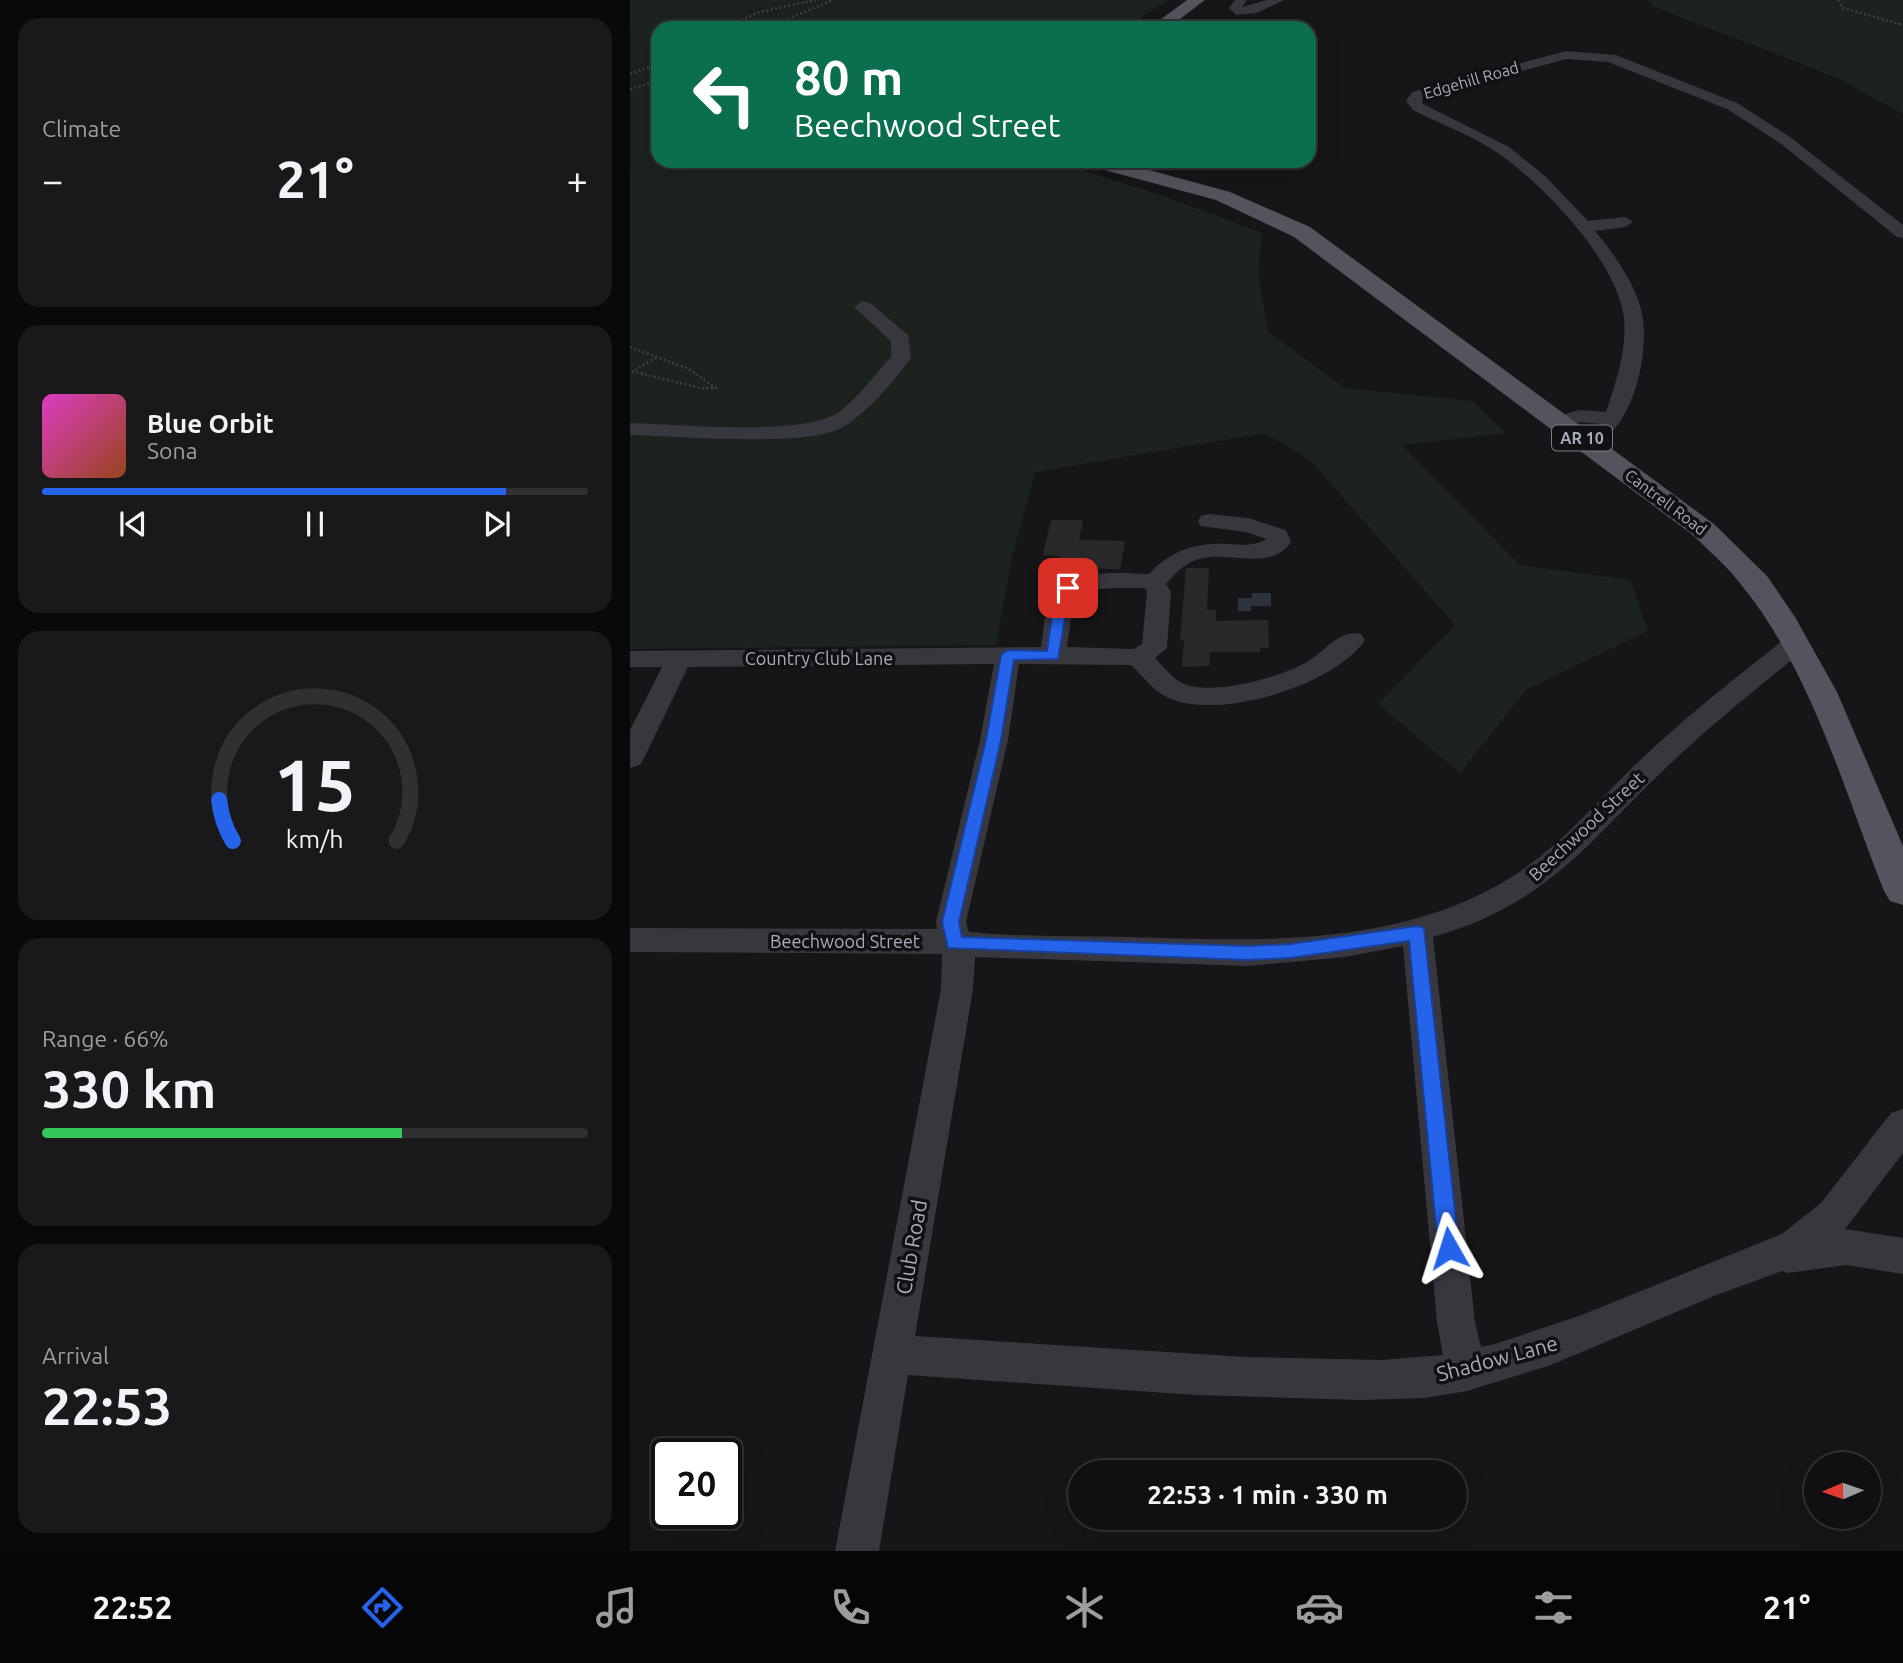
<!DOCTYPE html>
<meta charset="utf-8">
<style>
body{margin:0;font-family:Ubuntu,sans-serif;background:#19191b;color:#f1f3f6;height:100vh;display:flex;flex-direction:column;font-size:26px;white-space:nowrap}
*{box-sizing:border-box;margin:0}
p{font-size:23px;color:#9c9d9f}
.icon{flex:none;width:38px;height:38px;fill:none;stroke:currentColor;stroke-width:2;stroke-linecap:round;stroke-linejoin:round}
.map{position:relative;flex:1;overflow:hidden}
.side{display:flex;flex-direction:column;gap:18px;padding:18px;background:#09090a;width:630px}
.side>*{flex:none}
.guide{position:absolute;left:21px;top:21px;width:665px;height:147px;border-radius:21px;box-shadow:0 7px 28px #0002,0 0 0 2px #303032;background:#0b6e4f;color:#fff;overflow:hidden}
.needle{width:46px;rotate:268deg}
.tools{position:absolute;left:1174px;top:1452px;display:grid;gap:14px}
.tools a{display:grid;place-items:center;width:77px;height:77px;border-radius:50%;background:#101012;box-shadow:0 7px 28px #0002,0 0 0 2px #303032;font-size:35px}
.speed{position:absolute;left:21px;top:1438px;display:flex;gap:14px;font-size:35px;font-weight:700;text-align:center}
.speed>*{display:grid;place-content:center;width:91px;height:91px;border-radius:50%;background:#101012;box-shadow:0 7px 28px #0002,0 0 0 2px #303032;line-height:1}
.speed .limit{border:4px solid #111;border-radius:10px;background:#fff;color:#111}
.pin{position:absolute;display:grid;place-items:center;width:60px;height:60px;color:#fff;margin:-30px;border-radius:14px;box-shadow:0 4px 10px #0006}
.me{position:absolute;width:77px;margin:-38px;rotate:354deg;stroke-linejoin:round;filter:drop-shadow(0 0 5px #0008)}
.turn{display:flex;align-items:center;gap:24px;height:147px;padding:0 28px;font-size:32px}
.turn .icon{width:91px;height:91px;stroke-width:2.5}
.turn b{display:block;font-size:49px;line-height:60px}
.big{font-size:52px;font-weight:700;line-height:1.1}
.side .card{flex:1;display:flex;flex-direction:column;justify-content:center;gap:10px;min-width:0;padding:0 24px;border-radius:21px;background:#19191b}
.side .dial{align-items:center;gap:0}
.dial svg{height:182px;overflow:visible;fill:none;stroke:#303032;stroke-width:7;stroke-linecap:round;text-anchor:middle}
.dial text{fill:#f1f3f6;stroke:none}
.song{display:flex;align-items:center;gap:21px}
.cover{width:84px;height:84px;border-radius:10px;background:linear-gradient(135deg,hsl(310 70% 55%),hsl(20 70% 35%))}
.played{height:7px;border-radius:4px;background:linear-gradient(90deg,#2563eb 85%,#303032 85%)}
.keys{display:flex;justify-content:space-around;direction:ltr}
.heat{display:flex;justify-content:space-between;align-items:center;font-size:38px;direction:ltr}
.charge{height:10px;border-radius:5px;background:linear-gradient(90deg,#34c759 66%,#303032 0)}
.trip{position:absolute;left:438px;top:1460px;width:399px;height:70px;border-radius:35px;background:#101012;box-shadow:0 7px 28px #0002,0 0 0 2px #303032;font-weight:700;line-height:70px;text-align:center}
.tab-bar{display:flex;height:112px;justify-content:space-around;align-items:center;background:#060607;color:#9c9d9f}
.tab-bar .icon{width:49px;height:49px}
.tab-bar .selected{color:#2563eb}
.tab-bar b{font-size:32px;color:#f1f3f6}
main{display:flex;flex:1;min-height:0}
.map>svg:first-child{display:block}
.green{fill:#1c231e}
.water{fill:#2c333d}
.building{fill:#29292c}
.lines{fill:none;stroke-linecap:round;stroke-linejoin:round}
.path{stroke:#3d3e44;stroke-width:2.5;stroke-dasharray:2 2.5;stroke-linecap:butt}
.minor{fill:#37373d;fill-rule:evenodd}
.major{fill:#53545c;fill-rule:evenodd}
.route{fill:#2563eb;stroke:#184099;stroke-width:2}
.labels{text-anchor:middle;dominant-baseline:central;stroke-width:7;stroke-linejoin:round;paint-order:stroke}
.far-street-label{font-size:16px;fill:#a8abb9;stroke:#111113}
.shield{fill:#111113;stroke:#7b7d87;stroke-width:2}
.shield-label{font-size:16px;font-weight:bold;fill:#a8abb9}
.street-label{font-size:18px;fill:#a8abb9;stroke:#111113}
.near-street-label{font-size:21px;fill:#a8abb9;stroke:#111113}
</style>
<main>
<section class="side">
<div class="card"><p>Climate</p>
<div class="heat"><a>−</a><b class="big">21°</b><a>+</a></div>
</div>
<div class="card">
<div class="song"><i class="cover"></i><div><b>Blue Orbit</b><p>Sona</p></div></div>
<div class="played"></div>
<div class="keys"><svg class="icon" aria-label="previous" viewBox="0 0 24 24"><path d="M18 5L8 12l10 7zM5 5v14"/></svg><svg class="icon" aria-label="pause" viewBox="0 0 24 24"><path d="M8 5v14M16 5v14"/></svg><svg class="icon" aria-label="next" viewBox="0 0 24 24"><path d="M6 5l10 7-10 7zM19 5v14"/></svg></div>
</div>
<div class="card dial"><svg viewBox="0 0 100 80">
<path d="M14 69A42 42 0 1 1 86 69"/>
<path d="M14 69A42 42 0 0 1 8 51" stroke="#2563eb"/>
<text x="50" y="56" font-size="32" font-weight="700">15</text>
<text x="50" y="72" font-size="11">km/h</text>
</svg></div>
<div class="card"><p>Range · 66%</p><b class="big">330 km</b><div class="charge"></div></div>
<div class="card"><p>Arrival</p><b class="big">22:53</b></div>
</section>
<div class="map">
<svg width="1273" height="1551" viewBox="0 0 1273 1551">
<rect width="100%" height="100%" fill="#161618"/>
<g class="green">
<polygon points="0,0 538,0 495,28 28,28 28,161 422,161 531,195 632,233 628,275 638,332 715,388 842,401 876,433 772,445 890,565 1000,580 1018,631 897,689 830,773 748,704 825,625 680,460 635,433 405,472 382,557 366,645 0,649"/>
<polygon points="1019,0 1273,0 1273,114 1208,78 1022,6"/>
</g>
<polygon class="water" points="622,593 641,593 641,606 621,606 621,611 608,611 608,598 622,598"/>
<g class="building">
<polygon points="421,520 453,520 449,540 495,541 490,569 427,568 430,556 413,555"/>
<polygon points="556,568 579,568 577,610 586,610 586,621 638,620 639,648 630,648 630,652 580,652 579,666 552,667 554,640 550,640"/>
</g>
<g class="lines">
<g class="path">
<polyline points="1208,0 1213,8 1273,25"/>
<polyline points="90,28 130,12 186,0"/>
<polyline points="137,28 203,0"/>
<polyline points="0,74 28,64"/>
<polyline points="0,89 28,81"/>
<polyline points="0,347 59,369 86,388 71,388 0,371"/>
<polyline points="5,370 27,357"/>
</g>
<g class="minor">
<polygon points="605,0 617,0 612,7 637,0 654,0 627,13 606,15 599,8"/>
<path d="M936 51 986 55 1107 103 1160 137 1273 225V238L1267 237 1150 143 1097 109 978 62 936 59 792 98 793 104 879 147 915 176 958 221 995 217 1003 222 995 227 965 231C984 254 1003 280 1011 309 1022 350 1002 437 957 448L946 442 970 424 951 422 928 428 918 422 921 418 950 410 976 412C986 382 997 350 994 318 987 261 914 185 869 154 843 135 811 125 783 110L776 101 782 92Z"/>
<path d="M233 301 240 303 278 335 281 358C265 380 233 418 209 429 170 447 47 436 0 435V423C45 424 176 437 209 412 228 398 245 374 261 357V341L224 307Z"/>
<path d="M579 514 618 518 656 530 661 542C640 573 595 549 566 560 554 564 545 574 536 584L541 592 537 648 525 658C533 666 543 679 554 684 583 696 654 677 680 660 697 649 710 629 731 634L735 640C705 686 581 724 533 695 521 688 511 674 501 665L389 664 378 740 336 922 339 932C391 937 445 936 498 937 625 941 767 948 880 878 927 849 963 806 1002 768 1050 721 1103 680 1156 638H1174L1178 644 1174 650C1129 687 1083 723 1040 764 957 842 920 903 803 937L845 1322 851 1347 865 1344 949 1316 1152 1234 1191 1203 1261 1113 1273 1109V1153L1215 1229 1273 1238V1274L1216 1265 1158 1273 1152 1271 1084 1296 921 1365 837 1391 795 1398 731 1400 566 1395 278 1375 249 1551H205L311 989 312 954 0 952V928L307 929 306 922 350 740 364 664 58 667 14 758 10 765 0 768V730L32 667H0V651L411 647C414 631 414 608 421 593 432 568 496 573 519 574 541 550 567 542 599 544 613 545 625 546 637 539L615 532 571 526 568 521 571 516ZM484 588H515L517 592 512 644 504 649 437 647 444 597 457 590ZM773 946 807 1322 813 1355 752 1360 616 1357 285 1336 343 989 345 957 618 966 715 957Z"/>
</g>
<g class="major">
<polygon points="557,0 575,0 538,28 519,28"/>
<path d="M453 161H486L600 192 680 227 1084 524 1137 576 1165 617 1207 692 1273 846V905L1260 901 1254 891C1213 788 1181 669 1109 582 1096 565 1079 551 1064 536L664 237 586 200 456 165Z"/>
</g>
</g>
<polygon class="route" points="438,584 445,588 439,595 428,659 384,660 371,740 329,922 332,937 618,946 660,944 787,926 794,928 829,1248 826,1255 819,1258 811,1255 808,1248 779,941 660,958 618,960 318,948 312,922 356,740 371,655 378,650 417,651 425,594"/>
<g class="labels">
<g class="far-street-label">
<text transform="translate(841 80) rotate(-16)">Edgehill Road</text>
<text transform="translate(1036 502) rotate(37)">Cantrell Road</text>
</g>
<rect class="shield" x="922" y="425.5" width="60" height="25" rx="5"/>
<g class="shield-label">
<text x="952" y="438">AR 10</text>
</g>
<g class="street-label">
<text x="189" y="658">Country Club Lane</text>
<text transform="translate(956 826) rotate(-43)">Beechwood Street</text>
<text x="215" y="941">Beechwood Street</text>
</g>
<g class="near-street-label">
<text transform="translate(281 1247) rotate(-80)">Club Road</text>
<text transform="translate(867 1358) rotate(-15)">Shadow Lane</text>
</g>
</g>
</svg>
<div class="tools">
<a><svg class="needle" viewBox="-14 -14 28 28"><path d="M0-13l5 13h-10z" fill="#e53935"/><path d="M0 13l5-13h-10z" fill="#9c9d9f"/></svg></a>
</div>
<div class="speed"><div class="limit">20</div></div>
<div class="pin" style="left:438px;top:588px;background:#d93025"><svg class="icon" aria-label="arrive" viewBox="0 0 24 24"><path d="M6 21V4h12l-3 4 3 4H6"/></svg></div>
<svg class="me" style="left:819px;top:1248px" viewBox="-20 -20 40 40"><path d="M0-17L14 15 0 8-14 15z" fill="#2563eb" stroke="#fff" stroke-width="4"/></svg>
<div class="trip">22:53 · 1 min · 330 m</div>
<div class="guide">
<div class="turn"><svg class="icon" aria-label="left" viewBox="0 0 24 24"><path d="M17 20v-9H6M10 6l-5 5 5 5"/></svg><div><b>80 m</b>Beechwood Street</div></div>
</div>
</div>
</main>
<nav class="tab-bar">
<b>22:52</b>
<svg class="icon selected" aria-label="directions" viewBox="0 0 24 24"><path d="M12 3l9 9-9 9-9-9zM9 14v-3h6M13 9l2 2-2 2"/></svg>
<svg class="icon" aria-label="music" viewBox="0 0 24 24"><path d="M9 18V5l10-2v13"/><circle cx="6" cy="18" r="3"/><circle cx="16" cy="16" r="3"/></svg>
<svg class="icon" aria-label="phone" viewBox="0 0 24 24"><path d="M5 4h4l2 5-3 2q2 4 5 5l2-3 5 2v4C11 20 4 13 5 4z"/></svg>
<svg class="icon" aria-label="climate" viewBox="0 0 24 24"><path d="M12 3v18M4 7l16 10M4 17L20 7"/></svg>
<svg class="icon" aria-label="car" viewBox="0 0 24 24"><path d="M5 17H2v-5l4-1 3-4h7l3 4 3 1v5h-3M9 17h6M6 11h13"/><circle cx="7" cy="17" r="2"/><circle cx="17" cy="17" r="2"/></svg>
<svg class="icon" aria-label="filters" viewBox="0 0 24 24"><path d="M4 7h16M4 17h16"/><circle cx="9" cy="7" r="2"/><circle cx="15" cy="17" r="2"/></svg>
<b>21°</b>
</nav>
